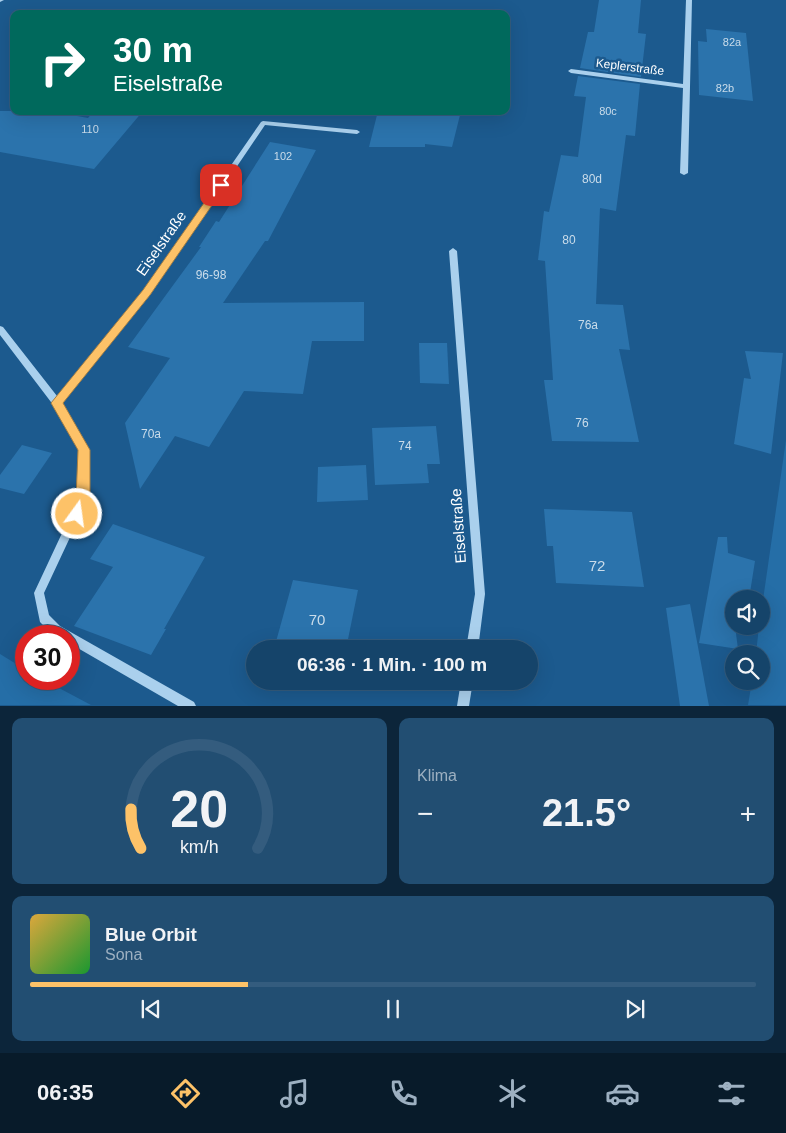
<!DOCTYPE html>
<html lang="de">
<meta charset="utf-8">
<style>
body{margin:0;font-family:Helvetica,sans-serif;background:#224e72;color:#f1f3f6;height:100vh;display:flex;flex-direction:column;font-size:19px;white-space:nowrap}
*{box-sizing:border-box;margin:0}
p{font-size:16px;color:#9db0c1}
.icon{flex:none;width:28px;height:28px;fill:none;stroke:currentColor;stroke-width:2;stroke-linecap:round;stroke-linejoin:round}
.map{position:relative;height:706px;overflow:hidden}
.drawer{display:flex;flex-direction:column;gap:12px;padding:12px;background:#0c253a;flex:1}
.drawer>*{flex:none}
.banner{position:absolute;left:10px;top:10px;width:500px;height:105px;border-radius:10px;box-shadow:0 5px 20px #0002,0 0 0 1px #345c7e;background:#00695c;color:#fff;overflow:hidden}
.tools{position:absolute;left:725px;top:590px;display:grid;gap:10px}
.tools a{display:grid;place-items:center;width:45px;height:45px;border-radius:50%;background:#15446a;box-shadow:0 5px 20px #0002,0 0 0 1px #345c7e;font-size:25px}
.speed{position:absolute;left:15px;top:625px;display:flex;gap:10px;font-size:25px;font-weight:700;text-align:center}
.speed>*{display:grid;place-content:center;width:65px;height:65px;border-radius:50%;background:#15446a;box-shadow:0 5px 20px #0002,0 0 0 1px #345c7e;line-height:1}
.speed .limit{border:8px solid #d22;background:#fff;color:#111}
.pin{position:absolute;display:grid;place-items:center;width:42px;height:42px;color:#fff;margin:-21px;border-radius:10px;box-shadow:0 2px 8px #0006}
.me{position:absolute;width:55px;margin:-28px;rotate:14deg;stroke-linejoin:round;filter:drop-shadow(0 0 4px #0008)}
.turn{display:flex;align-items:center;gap:18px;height:105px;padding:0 20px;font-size:22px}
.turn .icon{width:65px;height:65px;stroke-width:2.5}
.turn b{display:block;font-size:35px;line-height:42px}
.big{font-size:38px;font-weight:700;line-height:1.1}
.drawer .widget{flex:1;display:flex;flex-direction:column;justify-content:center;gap:8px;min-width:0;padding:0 18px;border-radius:10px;background:#224e72}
.drawer .dial{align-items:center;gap:0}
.dial svg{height:130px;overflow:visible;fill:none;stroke:#345c7e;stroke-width:7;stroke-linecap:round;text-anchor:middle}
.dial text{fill:#f1f3f6;stroke:none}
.song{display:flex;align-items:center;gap:15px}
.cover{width:60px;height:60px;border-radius:8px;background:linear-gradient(135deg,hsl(40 70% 55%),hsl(130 70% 35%))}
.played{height:5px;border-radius:2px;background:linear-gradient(90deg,#fdc268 30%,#345c7e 30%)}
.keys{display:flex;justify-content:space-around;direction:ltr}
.heat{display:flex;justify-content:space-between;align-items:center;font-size:28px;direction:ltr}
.drawer .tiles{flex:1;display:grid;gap:12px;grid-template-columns:1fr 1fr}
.widget:last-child{grid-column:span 2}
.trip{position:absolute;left:246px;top:640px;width:292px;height:50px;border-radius:25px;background:#15446a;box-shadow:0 5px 20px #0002,0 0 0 1px #345c7e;font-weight:700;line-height:50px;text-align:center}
.menu{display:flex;height:80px;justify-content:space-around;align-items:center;background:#081b2a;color:#9db0c1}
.menu .icon{width:35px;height:35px}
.menu .current{color:#fdc268}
.menu b{font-size:22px;color:#f1f3f6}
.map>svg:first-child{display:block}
.green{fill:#256ea7}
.building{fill:#2b73ac}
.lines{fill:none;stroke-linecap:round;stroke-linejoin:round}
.minor{fill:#aad0ed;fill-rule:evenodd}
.route{fill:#fdc268;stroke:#a47e44}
.labels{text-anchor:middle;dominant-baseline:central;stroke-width:5;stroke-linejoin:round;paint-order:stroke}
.far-number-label{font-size:11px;fill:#cadcea}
.far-street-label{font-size:12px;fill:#fff;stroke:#1c5a8e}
.number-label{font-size:12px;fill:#cadcea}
.street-label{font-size:15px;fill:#fff;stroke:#1c5a8e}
.near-number-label{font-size:15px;fill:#cadcea}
</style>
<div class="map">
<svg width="786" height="706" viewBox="0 0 786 706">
<rect width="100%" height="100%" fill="#1c5a8e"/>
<g class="green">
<polygon points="786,440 786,705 748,705 752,681 761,681 761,654 756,654 759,626 761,626 761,614"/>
<polygon points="0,654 26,670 26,679 42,679 91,705 0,705"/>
</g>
<g class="building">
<polygon points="599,0 641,0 638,33 646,34 641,77 580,68 588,32 594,32"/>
<polygon points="706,29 746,33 753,101 699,95 698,41 707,42"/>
<polygon points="578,76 640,84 635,136 626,135 616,211 600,208 596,304 623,305 630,350 619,349 639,442 552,441 544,380 553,380 545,261 538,260 544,211 549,212 561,155 578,157 586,97 574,96"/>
<polygon points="0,111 50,111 88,118 94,111 143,111 94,169 0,152"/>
<polygon points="378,111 461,111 452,147 425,144 425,147 369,147"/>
<polygon points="270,142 316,150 268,241 265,241 223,303 364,302 364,341 312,341 303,394 244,391 209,447 175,436 140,489 125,423 170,358 128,347 201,247 199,247 216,221 219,222"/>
<polygon points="419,343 447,343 449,384 420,383"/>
<polygon points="745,351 783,353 771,454 734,444 744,378 751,379"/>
<polygon points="436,426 440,464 427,464 429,483 375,485 372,428"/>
<polygon points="22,445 52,453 24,494 0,488 0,475"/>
<polygon points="366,465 368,500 317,502 318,467"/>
<polygon points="544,509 632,512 644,587 556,583 553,546 547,546"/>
<polygon points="113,524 205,557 164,629 166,629 151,655 74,626 113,567 90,559"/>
<polygon points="718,537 727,537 728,553 755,561 749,599 733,599 734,626 735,626 738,649 699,643"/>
<polygon points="293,580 358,590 346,649 274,649"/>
<polygon points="690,604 709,706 680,706 666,608"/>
</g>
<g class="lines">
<g class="minor">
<polygon points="0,0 4,0 0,2"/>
<polygon points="686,0 692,0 688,173 684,175 680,173 683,88 571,73 568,71 571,69 683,84"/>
<polygon points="263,121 357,130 360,132 357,134 265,125 150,295 62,403 89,450 88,499 44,593 49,615 60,626 194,702 196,706 178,706 69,643 69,636 57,636 52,634 40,622 34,593 78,499 79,450 54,406 0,335 0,326 3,327 57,396 144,291 261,122"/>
<polygon points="453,248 457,251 485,594 478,649 466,649 475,594 449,251"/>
<polygon points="461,681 473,681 469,706 457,706"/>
</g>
</g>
<polygon class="route" points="221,182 226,185 150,295 63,403 90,450 90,499 82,518 77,520 73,518 71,514 76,499 78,450 51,403 143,290 218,183"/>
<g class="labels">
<g class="far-number-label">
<text x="732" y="42">82a</text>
<text x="725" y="88">82b</text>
<text x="608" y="111">80c</text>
<text x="90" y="129">110</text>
<text x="283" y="156">102</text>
</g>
<g class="far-street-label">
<text transform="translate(630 67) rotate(7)">Keplerstraße</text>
</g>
<g class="number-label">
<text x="592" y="179">80d</text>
<text x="569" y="240">80</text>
<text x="211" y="275">96-98</text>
<text x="588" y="325">76a</text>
<text x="582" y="423">76</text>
<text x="151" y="434">70a</text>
<text x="405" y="446">74</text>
</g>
<g class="street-label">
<text transform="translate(161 243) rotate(-55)">Eiselstraße</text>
<text transform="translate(458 526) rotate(-94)">Eiselstraße</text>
</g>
<g class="near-number-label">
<text x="597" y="565">72</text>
<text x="317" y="619">70</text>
</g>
</g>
</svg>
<div class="tools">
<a><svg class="icon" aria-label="sound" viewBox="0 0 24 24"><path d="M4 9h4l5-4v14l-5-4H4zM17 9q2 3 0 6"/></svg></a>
<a><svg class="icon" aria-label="search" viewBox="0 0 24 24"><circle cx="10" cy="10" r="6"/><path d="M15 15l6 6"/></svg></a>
</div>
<div class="speed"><div class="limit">30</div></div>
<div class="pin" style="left:221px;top:185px;background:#d93025"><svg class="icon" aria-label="arrive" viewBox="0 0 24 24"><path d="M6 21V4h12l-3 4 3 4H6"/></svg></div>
<svg class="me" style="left:77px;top:514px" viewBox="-20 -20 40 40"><circle r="17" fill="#fdc268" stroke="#fff" stroke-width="3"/><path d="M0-11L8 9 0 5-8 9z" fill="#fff"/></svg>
<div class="trip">06:36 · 1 Min. · 100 m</div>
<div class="banner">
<div class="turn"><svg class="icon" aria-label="right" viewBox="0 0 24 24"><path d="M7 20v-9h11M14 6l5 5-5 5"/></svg><div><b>30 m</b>Eiselstraße</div></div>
</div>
</div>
<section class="drawer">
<div class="tiles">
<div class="widget dial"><svg viewBox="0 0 100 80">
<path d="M14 69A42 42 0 1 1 86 69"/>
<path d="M14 69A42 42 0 0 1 8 45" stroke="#fdc268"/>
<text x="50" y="56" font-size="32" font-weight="700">20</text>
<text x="50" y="72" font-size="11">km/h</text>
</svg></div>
<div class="widget"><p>Klima</p>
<div class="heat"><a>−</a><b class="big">21.5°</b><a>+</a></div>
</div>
<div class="widget">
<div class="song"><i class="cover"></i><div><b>Blue Orbit</b><p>Sona</p></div></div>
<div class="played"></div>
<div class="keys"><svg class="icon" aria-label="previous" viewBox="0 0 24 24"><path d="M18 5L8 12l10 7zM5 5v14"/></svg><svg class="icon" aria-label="pause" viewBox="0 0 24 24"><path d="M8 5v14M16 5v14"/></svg><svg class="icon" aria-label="next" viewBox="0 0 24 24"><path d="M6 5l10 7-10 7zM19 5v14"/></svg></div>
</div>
</div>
</section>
<nav class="menu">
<b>06:35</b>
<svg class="icon current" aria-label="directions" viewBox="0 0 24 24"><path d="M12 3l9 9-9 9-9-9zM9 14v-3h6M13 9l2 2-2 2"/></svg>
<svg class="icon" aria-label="music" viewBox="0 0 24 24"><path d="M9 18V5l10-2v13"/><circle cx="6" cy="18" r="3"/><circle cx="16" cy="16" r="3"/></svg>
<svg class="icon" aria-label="phone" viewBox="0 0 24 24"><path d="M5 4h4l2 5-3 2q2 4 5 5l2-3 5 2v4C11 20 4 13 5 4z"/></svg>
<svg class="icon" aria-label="climate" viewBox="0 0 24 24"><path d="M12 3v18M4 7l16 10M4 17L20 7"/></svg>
<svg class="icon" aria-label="car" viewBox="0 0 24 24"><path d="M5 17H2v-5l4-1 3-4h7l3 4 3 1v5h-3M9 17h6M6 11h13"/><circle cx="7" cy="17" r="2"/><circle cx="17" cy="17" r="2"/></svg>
<svg class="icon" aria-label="filters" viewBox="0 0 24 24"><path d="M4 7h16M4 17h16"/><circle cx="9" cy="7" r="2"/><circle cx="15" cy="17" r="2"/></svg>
</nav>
